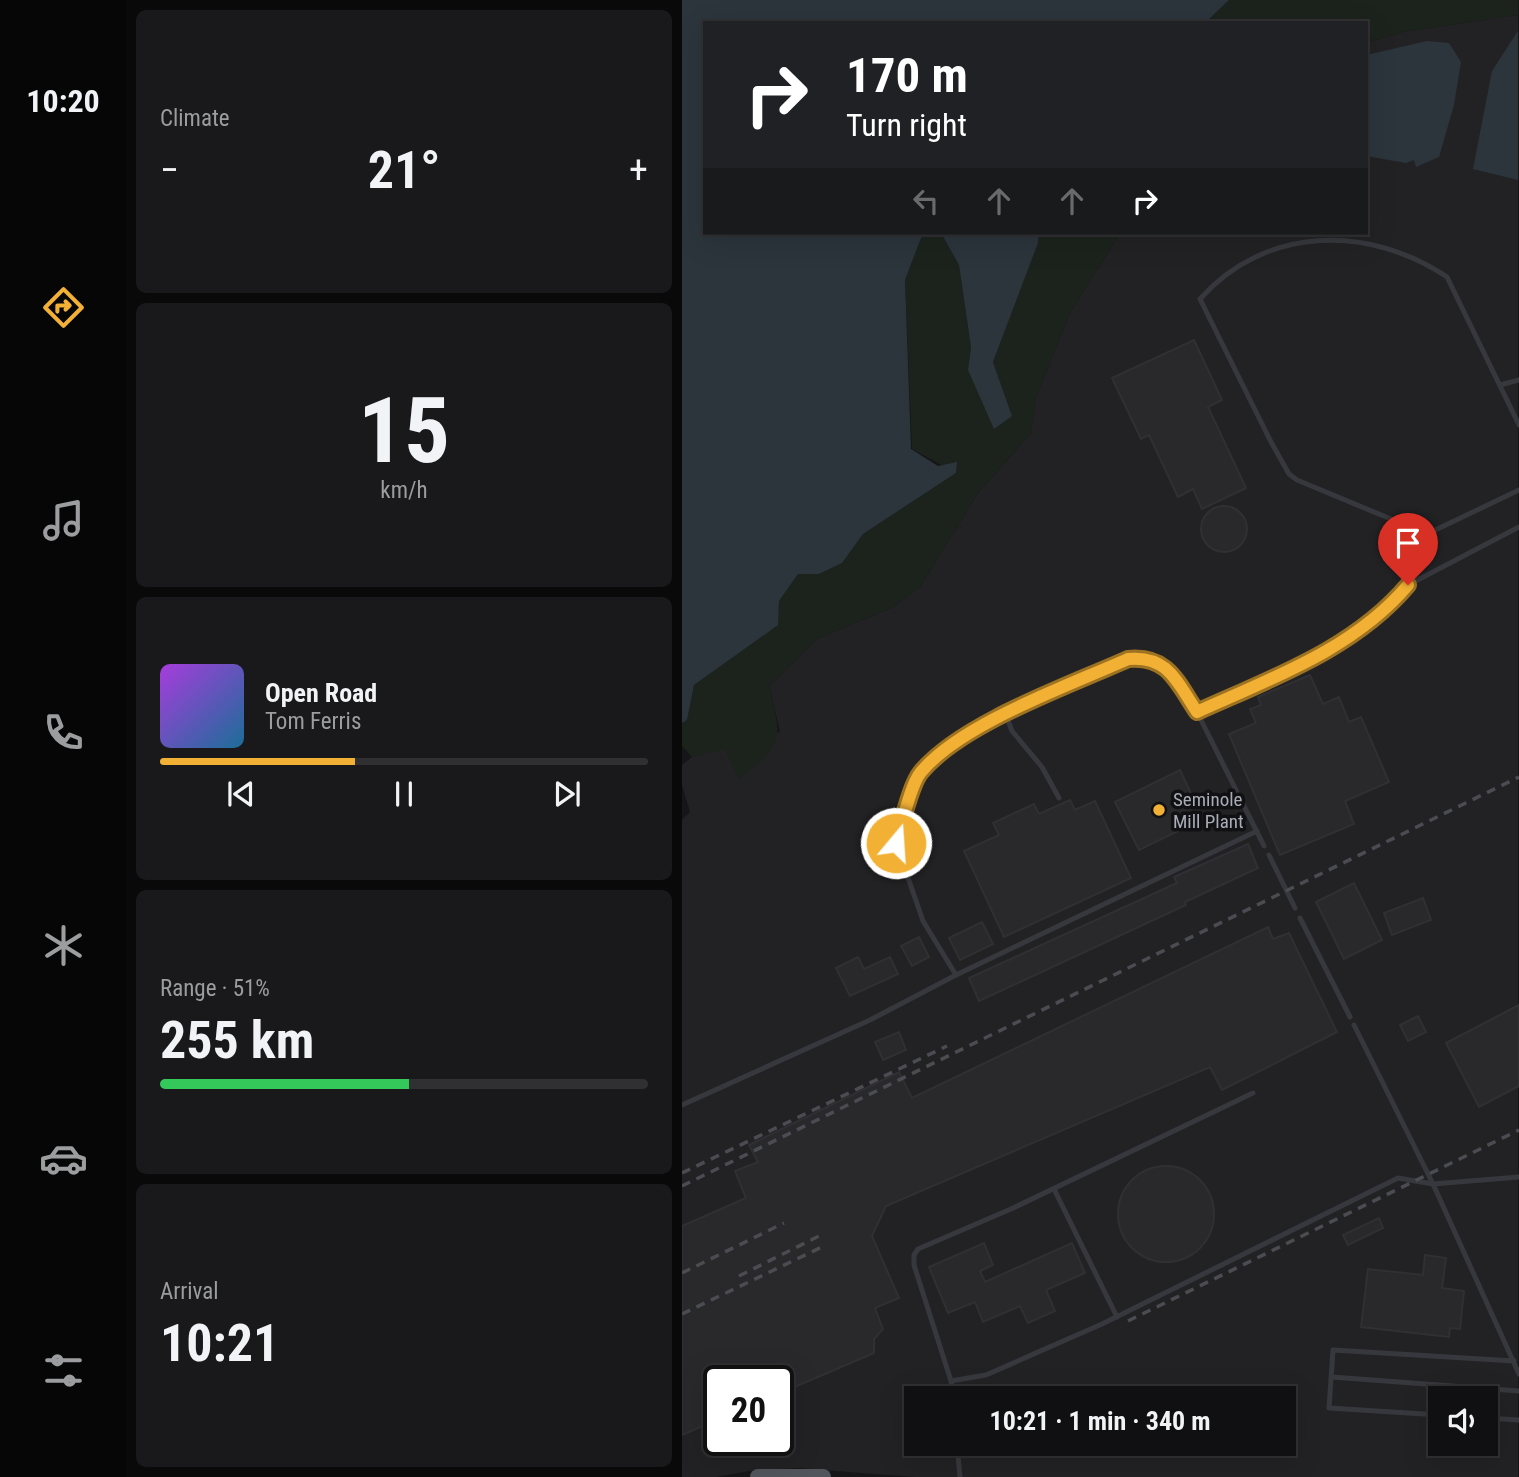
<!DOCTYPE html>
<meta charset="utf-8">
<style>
body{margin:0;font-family:"Roboto Condensed",sans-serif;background:#19191b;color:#f1f3f6;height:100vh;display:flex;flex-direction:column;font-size:26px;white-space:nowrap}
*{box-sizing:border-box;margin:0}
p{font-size:23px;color:#9c9d9f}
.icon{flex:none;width:38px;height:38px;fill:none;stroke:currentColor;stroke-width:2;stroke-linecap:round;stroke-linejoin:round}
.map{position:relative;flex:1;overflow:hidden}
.sheet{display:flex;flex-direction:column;gap:10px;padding:10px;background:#09090a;width:556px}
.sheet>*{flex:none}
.top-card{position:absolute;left:21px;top:21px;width:665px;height:214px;border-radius:0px;box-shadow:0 7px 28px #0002,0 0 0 2px #303032;background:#202124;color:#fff;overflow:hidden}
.buttons{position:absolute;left:746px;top:1386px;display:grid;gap:14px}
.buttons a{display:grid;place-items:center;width:70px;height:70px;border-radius:0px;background:#101012;box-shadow:0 7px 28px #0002,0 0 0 2px #303032;font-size:35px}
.speed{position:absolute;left:21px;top:1365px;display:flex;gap:14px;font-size:35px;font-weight:700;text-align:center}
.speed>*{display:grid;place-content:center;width:91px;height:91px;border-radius:50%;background:#101012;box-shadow:0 7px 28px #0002,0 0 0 2px #303032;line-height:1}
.speed .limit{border:4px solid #111;border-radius:10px;background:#fff;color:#111}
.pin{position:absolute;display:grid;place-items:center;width:60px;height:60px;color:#fff;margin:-72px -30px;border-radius:50% 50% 50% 0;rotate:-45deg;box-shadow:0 0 7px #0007}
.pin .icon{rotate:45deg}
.me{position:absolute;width:77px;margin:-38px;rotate:18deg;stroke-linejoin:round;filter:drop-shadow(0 0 5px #0008)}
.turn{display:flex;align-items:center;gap:24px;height:147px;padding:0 28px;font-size:32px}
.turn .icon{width:91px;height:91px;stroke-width:2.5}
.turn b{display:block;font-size:49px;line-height:60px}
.lanes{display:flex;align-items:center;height:66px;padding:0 28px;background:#0003;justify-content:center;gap:35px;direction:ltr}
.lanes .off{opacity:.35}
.big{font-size:52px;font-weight:700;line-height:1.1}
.sheet .widget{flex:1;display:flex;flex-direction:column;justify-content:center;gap:10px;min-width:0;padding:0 24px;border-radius:10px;background:#19191b}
.sheet .dial{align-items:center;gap:0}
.dial b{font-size:91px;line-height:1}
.song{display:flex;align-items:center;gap:21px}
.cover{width:84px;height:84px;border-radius:10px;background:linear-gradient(135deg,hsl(280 70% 55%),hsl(200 70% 35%))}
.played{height:7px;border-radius:4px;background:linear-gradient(90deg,#f2b134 40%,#303032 40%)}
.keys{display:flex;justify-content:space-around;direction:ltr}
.heat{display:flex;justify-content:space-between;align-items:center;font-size:38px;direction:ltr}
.charge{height:10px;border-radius:5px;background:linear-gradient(90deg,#34c759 51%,#303032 0)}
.trip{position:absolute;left:222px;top:1386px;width:392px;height:70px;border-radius:0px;background:#101012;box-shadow:0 7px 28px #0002,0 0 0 2px #303032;font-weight:700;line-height:70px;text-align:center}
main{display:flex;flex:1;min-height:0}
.dock{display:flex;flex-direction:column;width:126px;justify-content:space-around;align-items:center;background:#060607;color:#9c9d9f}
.dock .icon{width:49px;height:49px}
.dock .on{color:#f2b134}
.dock b{font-size:32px;color:#f1f3f6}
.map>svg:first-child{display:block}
.built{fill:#222225;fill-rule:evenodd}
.green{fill:#1c231d}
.water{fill:#2c353c}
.building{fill:#29292c;stroke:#303034;stroke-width:2}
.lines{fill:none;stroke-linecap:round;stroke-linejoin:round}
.service{stroke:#37383d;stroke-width:5}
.primary{stroke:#53555c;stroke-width:16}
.rail{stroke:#4a4c52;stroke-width:3.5;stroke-dasharray:9 7;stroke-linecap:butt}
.route-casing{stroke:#9d7322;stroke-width:18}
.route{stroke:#f2b134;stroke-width:12}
.poi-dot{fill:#f2b134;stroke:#111113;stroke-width:2.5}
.labels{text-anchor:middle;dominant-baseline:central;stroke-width:7;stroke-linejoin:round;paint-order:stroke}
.poi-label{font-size:19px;fill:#a8adb8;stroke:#111113;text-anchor:start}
</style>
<main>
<nav class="dock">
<b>10:20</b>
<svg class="icon on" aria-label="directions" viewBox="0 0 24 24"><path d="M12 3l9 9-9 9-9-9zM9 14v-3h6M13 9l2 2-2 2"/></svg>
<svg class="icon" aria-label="music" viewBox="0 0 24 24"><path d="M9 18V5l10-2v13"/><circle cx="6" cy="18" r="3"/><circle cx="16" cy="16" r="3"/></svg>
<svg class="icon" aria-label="phone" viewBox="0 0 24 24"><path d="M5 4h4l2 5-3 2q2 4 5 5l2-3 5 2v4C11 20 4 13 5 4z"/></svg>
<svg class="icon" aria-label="climate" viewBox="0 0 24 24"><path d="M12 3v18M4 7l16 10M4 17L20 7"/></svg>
<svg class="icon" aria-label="car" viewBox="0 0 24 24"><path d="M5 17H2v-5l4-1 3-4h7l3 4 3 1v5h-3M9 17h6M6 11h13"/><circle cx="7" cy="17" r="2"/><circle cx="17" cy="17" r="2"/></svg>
<svg class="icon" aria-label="filters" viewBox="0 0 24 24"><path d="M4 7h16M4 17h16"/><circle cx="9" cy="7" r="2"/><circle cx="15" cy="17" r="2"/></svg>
</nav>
<section class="sheet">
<div class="widget"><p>Climate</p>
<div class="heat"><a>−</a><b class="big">21°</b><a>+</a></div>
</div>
<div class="widget dial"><b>15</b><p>km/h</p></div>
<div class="widget">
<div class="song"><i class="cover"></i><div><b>Open Road</b><p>Tom Ferris</p></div></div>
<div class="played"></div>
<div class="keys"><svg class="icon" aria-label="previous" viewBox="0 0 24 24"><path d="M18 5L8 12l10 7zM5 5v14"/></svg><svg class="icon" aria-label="pause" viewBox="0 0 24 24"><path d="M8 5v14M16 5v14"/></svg><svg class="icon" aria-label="next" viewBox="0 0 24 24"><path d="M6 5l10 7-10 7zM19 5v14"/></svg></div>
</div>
<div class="widget"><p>Range · 51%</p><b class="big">255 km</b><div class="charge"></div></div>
<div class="widget"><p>Arrival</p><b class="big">10:21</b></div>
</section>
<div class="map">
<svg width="837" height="1477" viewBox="0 0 837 1477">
<rect width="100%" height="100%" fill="#161618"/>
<path class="built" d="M836 15V1477H232L115 1468 67 1471 34 1477H0V820L8 812 0 785V765L10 757 98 732 87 686 135 639 209 608 238 587 296 493 349 433 354 397 388 313 438 233H684V43L721 32ZM37 1381H96V1440H37ZM234 1398H602V1444H234ZM758 1398H803V1444H758Z"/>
<g class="green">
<polygon points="547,0 836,0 836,15 721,32 684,43 684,23 523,23"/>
<path d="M241 233H259L277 265 289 347 286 370 330 416 311 362 356 243 357 233H438L388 313 354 397 349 433 296 493 238 587 209 608 135 639 87 686C100 742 103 744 56 780L43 749 10 757 0 746V723L5 720 12 685 95 625 97 601 116 574H137L160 563 181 534 274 473 230 449 223 280Z"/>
</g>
<g class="water">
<polygon points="0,0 547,0 523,23 23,23 23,233 241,233 223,280 229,449 256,466 275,462 274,473 181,534 160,563 137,574 116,574 97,601 96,625 12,685 5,720 0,723"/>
<polygon points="836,31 836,180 791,169 810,71"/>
<polygon points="745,41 767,43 779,62 772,105 757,157 734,167 732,160 724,163 684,156 684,55"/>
<polygon points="259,233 357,233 356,243 311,362 330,416 312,429 286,370 289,347 277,265"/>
</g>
<g class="building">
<polygon points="512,340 540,400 526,407 564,488 520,509 511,489 496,497 467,435 459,439 430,378"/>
<circle cx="542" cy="529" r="23"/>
<polygon points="628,675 641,704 657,697 667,722 679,717 707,782 663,801 672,824 598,855 547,734 574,723 568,709 579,705 576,697"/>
<polygon points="498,770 521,819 457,850 433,802"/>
<polygon points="388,800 393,810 413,801 449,878 322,937 282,851 317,835 311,823 352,804 357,814"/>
<polygon points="566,844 576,868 503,902 504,905 297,1001 287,978 495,883 492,877"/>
<polygon points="672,883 700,940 662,959 634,902"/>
<polygon points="741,898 749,920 710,935 702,913"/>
<polygon points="300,922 311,944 278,960 267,938"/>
<polygon points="586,927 591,939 607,933 655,1032 540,1090 528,1067 204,1206 190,1236 217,1298 193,1308 201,1329 192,1339 192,1353 96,1394 96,1381 37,1381 37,1419 0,1435 0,1226 64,1198 53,1171 76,1162 67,1145 217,1072 230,1098"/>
<polygon points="237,937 247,957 230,966 219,946"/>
<polygon points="176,957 182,969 208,957 216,974 168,996 154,968"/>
<polygon points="837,1005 837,1086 797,1107 764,1043"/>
<polygon points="736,1016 744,1032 726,1041 718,1025"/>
<polygon points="217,1032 224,1050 201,1060 193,1042"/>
<circle cx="484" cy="1214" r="48"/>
<polygon points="697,1218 701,1228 666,1245 661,1235"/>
<polygon points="302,1243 311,1265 298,1271 303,1282 390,1243 403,1273 364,1290 373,1311 346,1323 338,1306 301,1322 293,1302 266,1313 247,1267"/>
<polygon points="743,1255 764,1258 760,1288 782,1291 778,1329 768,1328 767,1337 679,1327 686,1269 741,1275"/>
</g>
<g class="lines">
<g class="service">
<polyline points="818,385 837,380"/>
<path d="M837 425 765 277C686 224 583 226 518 299L589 442 607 474 615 480 745 534 837 490"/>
<polyline points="324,715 330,731 360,767 377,798"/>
<polyline points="555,792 515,712 638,657 705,610 726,585 837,527"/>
<polyline points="559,800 582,846"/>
<polyline points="587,855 613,908"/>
<polyline points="618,918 668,1017"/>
<polyline points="274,975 575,831"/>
<polyline points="672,1025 751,1184 837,1374"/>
<path d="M0 1105 188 1020 274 975 241 921 214 843 237 774 262 750 304 725 446 659C486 655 495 682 515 712"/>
<polyline points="372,1189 435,1317"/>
<polyline points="650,1377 837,1391"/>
<polyline points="269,1381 232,1265 232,1255 236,1249 329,1209 571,1093"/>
<polyline points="271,1398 269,1381 304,1375 420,1324 716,1178 751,1184 837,1177"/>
<polyline points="758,1415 647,1408 651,1350 832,1361"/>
<polyline points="803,1418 837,1420"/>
<polyline points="275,1444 278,1477"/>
</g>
<polyline class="primary" points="76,1477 141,1477"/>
<g class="rail">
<polyline points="0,1173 265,1046"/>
<polyline points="0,1186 837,777"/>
<polyline points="0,1273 102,1223"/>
<polyline points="57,1276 137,1236"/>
<polyline points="0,1314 142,1246"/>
<polyline points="446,1321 837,1130"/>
</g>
</g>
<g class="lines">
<g class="route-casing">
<path id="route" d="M214 843C220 825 228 785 239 772 280 723 386 686 446 659 486 655 495 682 515 712 590 678 672 649 726 585"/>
</g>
<use href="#route" class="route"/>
</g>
<circle class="poi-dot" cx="477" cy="810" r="7"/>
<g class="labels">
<g class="poi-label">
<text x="491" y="799">Seminole<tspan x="491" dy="22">Mill Plant</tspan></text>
</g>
</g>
</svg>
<div class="buttons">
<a><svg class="icon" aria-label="sound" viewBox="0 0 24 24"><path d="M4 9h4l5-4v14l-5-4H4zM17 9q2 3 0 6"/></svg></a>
</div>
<div class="speed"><div class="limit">20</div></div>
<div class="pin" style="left:726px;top:585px;background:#d93025"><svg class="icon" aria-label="arrive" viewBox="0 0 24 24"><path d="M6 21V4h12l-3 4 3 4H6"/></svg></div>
<svg class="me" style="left:214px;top:843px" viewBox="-20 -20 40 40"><circle r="17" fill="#f2b134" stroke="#fff" stroke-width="3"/><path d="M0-11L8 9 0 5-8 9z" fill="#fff"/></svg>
<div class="trip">10:21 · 1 min · 340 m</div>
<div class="top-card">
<div class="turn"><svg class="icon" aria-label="right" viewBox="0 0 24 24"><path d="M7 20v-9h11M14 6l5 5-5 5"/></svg><div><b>170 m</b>Turn right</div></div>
<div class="lanes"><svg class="icon off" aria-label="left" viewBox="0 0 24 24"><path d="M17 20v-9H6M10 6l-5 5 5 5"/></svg><svg class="icon off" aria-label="ahead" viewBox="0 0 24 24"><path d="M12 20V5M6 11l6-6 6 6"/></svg><svg class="icon off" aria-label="ahead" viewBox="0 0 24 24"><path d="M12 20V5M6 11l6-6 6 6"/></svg><svg class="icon" aria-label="right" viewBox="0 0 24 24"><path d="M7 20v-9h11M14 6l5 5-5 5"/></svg></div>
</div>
</div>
</main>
